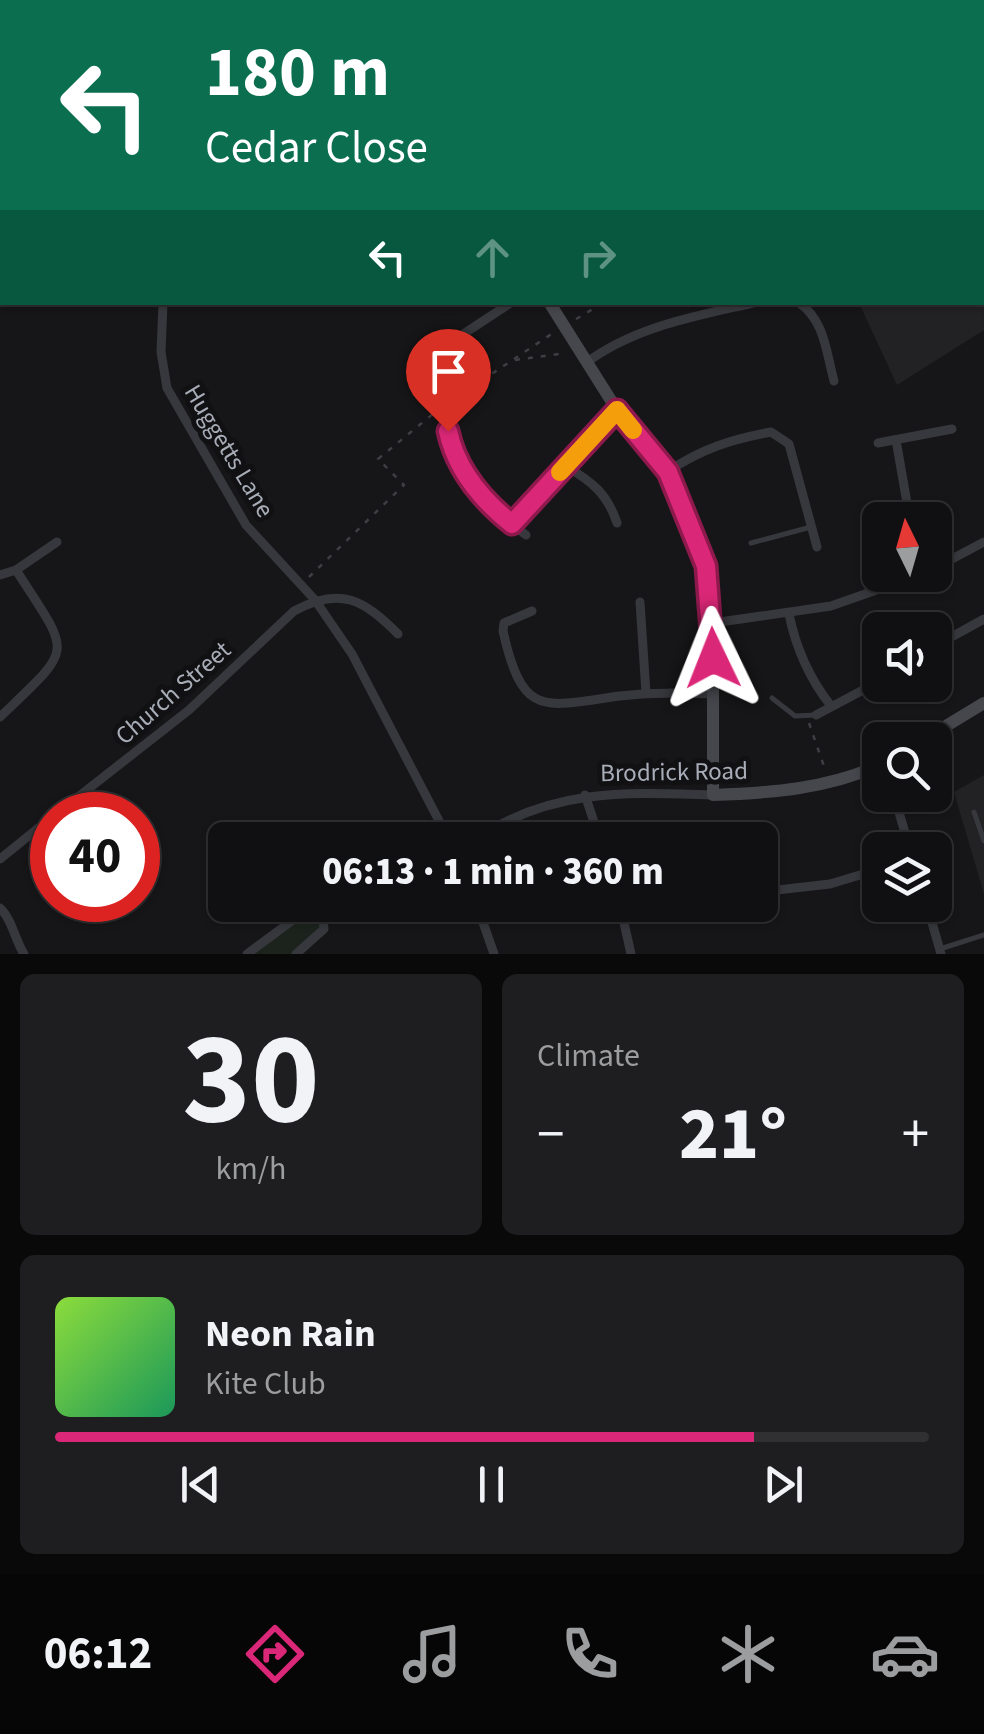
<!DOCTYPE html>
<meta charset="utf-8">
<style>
body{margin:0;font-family:"Source Sans 3",sans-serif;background:#1e1e20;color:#f1f3f6;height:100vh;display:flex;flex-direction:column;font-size:38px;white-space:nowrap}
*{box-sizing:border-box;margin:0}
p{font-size:32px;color:#9c9d9f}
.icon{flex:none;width:55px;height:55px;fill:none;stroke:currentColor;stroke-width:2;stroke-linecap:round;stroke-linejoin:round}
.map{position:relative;height:954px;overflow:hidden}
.side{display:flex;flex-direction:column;gap:20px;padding:20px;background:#09090a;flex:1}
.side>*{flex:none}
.guide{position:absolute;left:0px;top:0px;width:985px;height:305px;box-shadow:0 2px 8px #0004,0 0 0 2px #303032;background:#0b6e4f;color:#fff;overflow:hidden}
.needle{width:65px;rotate:355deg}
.controls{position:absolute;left:862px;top:502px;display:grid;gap:20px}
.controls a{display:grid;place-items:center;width:90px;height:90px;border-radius:15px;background:#101012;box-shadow:0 2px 8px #0004,0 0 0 2px #303032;font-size:50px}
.speed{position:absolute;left:30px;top:792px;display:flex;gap:20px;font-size:50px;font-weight:700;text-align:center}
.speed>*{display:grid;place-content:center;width:130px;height:130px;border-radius:50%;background:#101012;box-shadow:0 2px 8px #0004,0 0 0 2px #303032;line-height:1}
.speed .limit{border:15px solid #d22;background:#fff;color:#111}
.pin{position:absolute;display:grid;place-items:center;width:85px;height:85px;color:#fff;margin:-102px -42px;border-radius:50% 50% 50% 0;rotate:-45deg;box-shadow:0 0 10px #0007}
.pin .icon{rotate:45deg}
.me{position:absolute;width:110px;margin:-55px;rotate:358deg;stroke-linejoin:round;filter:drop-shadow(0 0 8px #0008)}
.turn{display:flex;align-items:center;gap:35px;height:210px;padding:0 40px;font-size:45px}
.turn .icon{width:130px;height:130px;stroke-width:2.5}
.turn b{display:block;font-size:70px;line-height:85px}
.lanes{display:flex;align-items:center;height:95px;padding:0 40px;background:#0003;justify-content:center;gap:50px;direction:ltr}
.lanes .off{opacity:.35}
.big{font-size:75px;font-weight:800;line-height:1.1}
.side .tile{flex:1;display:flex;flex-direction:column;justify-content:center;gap:15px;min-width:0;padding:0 35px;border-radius:15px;background:#1e1e20}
.side .dial{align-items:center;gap:0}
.dial b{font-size:130px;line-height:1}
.song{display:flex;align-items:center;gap:30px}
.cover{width:120px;height:120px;border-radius:15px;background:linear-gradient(135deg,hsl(90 70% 55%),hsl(150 70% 35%))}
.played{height:10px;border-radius:5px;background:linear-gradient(90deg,#db2777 80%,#303032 80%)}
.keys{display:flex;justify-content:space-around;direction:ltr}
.heat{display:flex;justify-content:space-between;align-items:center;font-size:55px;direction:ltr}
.side .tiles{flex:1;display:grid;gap:20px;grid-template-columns:1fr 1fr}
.tile:last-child{grid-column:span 2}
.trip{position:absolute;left:208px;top:822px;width:570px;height:100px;border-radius:15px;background:#101012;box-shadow:0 2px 8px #0004,0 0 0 2px #303032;font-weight:800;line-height:100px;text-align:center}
.menu{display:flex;height:160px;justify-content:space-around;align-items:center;background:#060607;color:#9c9d9f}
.menu .icon{width:70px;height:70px}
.menu .active{color:#db2777}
.menu b{font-size:45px;color:#f1f3f6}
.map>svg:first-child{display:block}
.built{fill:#222225}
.green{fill:#1c231d}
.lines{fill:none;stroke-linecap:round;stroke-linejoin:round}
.path{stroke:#3d3f44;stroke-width:2.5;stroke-dasharray:5 8;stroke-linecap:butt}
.lane{stroke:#37383d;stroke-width:5}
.street{stroke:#37383d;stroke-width:9}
.secondary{stroke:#45474d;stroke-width:12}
.route-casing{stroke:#8e194d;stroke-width:25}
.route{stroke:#db2777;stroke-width:18}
.slow{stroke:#f59e0b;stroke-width:18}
.labels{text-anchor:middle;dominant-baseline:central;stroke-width:10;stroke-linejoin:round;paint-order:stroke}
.street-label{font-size:25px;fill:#a8adb8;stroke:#111113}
</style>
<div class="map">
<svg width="984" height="954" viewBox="0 0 984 954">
<rect width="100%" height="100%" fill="#161618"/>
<g class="built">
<polygon points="983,77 984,330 897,385 859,303 982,302"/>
<polygon points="984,775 984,894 954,792"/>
</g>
<polygon class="green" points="314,913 324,929 296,954 247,954 301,914"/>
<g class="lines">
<g class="path">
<polyline points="86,0 91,2"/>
<polyline points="120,0 125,2"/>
<polyline points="618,0 619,2"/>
<polyline points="851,0 856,2"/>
<polyline points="33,2 35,0"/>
<polyline points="104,2 106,0"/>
<polyline points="171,2 173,0"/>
<polyline points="0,60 2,56"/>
<polyline points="982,73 984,74"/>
<polyline points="576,319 605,302"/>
<polyline points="515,360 566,353"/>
<polyline points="309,577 404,485 378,459 439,409 556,331"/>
<polyline points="809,723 826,772"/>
</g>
<g class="lane">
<polyline points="254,2 256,0"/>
<polyline points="751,543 811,527"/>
<polyline points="772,698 795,716 816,715"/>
<polyline points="974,812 984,841"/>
<polyline points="940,949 984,935"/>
</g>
<g class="street">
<polyline points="235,0 239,2"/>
<polyline points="742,0 747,2"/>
<polyline points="922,0 926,2"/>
<polyline points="318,2 319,0"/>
<polyline points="494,2 496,0"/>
<polyline points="721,2 722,0"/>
<polyline points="954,2 956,0"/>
<polyline points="0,81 2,82"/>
<polyline points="0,193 2,193"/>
<polyline points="163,302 161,352 167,388 246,525 315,600 352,654 448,838 452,840"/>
<path d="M798 302C825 320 826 352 834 381"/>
<polyline points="442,348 512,302"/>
<path d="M586 363C635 326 698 316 757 302"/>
<path d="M448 431C458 476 490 508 526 535"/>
<polyline points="896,440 910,520"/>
<polyline points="878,443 952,429"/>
<path d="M566 466C592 482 607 493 617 523"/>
<path d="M667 472C701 449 732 439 771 432L789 444 817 547"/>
<polyline points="512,525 617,410"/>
<polyline points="935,568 984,542"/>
<polyline points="0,575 16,570 57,542"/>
<polyline points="640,602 646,693"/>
<path d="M532 611 504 623 503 631C523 720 544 706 620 696 651 692 682 693 714 694"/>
<path d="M789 614C796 649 809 678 831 706"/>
<polyline points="713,623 831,606 919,575"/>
<polyline points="935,646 984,619"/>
<polyline points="816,715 880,681"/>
<path d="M0 717C75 645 72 657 16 570"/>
<polyline points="585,795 600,840"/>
<polyline points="894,795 910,850"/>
<path d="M55 815 189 710 294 611C340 586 363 599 398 634"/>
<path d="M475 840C550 788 626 792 713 795"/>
<polyline points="0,859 52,817"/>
<polyline points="760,892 830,884 880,869"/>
<polyline points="477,905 494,954"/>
<polyline points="620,905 631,954"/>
<polyline points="927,905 941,954"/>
<path d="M0 908C12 919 15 940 24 954"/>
<polyline points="247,954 301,914 314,913 323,919 324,929 296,954"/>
</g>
<g class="secondary">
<polyline points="514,0 519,2"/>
<polyline points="580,2 582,0"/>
<path d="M549 302 617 410 667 472 705 566 713 623V795C771 793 826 789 880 765"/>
<polyline points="923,740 984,703"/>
</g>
</g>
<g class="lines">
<g class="route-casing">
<path id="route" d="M448 431C456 469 482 500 512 524L617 410 668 472 706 566 713 658"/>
</g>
<use href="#route" class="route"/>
<polyline class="slow" points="560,472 617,410 633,430"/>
</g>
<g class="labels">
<g class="street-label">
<text transform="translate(229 451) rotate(59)">Huggetts Lane</text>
<text transform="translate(173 693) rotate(-41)">Church Street</text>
<text transform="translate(674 772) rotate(-1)">Brodrick Road</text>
</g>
</g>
</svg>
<div class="controls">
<a><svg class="needle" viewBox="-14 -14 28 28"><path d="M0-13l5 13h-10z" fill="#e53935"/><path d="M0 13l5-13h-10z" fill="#9c9d9f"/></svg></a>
<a><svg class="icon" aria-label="sound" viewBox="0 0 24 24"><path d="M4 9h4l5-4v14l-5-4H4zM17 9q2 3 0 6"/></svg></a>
<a><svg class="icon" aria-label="search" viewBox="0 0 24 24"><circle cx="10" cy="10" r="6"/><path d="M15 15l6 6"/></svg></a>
<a><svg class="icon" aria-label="layers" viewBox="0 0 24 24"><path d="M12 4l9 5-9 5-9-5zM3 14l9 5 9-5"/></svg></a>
</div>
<div class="speed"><div class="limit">40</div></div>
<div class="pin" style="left:448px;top:431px;background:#d93025"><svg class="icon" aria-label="arrive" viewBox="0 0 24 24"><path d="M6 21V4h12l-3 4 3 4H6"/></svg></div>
<svg class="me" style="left:713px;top:658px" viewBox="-20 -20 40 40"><path d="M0-17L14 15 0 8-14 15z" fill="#db2777" stroke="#fff" stroke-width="4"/></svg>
<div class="trip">06:13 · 1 min · 360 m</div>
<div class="guide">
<div class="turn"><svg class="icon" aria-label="left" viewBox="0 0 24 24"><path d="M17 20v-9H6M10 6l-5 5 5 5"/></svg><div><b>180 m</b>Cedar Close</div></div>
<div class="lanes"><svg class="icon" aria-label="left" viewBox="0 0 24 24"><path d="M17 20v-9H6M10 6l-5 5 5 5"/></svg><svg class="icon off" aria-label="ahead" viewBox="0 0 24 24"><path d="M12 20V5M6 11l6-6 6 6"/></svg><svg class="icon off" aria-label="right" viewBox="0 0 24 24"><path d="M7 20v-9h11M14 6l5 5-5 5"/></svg></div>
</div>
</div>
<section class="side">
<div class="tiles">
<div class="tile dial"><b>30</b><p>km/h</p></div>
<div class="tile"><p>Climate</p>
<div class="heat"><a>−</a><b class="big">21°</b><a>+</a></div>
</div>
<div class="tile">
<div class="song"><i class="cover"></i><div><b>Neon Rain</b><p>Kite Club</p></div></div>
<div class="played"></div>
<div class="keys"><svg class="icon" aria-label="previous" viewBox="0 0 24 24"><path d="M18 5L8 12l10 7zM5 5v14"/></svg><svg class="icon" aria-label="pause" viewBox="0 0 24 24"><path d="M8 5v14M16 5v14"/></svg><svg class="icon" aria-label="next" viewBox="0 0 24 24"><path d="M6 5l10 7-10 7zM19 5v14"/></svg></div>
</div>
</div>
</section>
<nav class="menu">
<b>06:12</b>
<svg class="icon active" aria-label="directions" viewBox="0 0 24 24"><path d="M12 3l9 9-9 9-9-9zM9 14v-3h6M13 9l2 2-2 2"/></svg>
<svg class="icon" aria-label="music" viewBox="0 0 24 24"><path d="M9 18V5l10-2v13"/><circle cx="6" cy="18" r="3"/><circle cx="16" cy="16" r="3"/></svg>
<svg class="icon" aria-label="phone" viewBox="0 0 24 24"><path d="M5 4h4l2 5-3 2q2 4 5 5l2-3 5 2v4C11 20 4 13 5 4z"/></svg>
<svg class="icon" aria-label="climate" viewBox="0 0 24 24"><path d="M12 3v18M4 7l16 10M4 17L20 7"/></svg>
<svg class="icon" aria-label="car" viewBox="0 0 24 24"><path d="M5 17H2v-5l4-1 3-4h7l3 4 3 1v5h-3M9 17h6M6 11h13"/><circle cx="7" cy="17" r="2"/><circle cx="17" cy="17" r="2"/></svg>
</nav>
